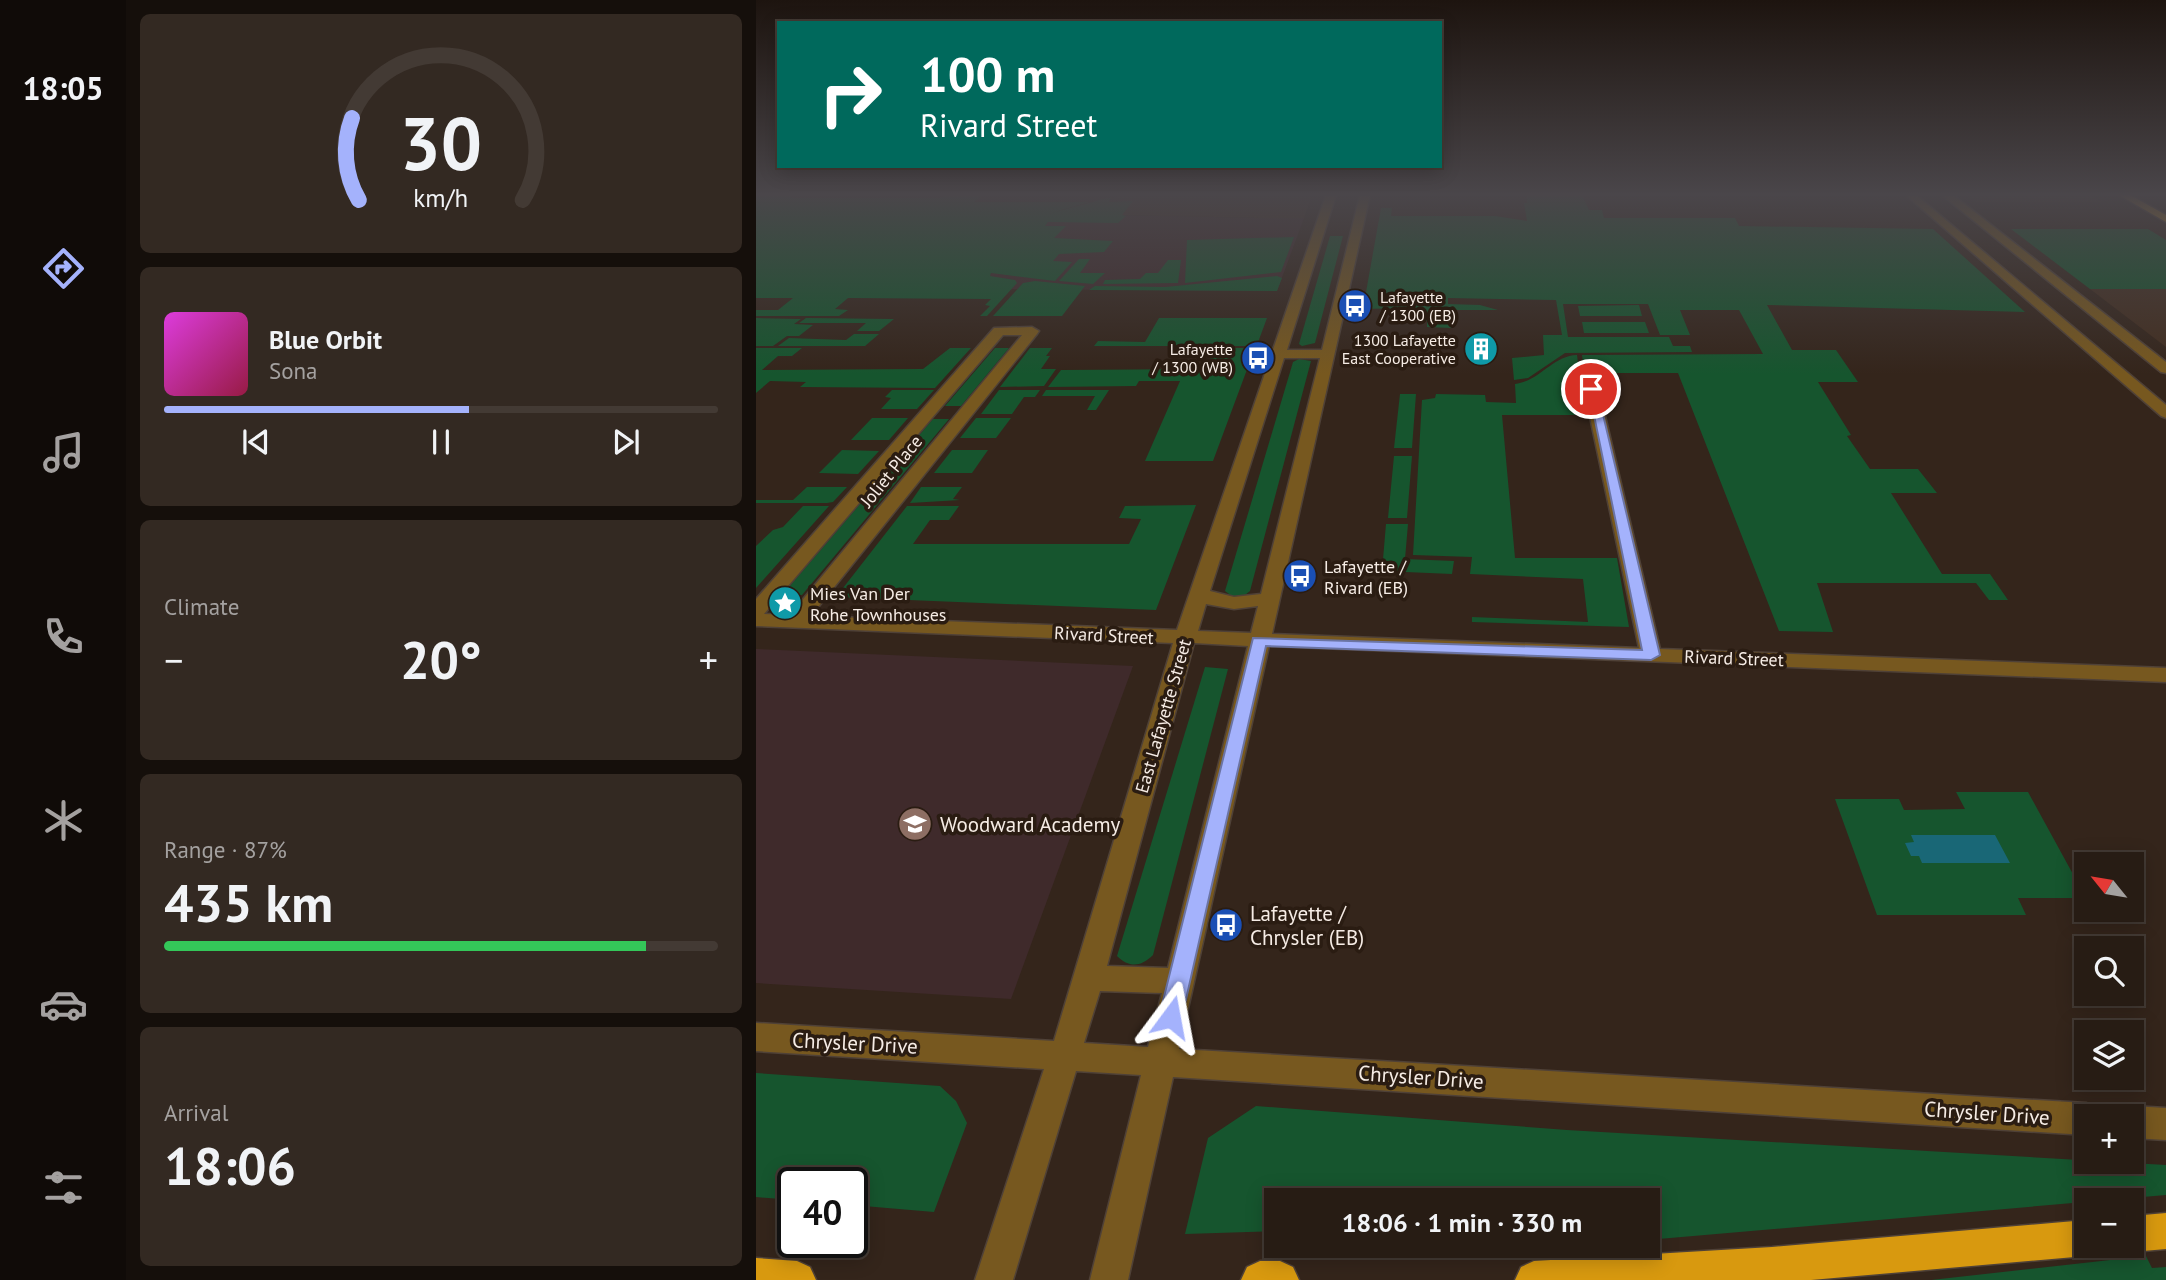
<!DOCTYPE html>
<meta charset="utf-8">
<style>
body{margin:0;font-family:"PT Sans",sans-serif;background:#332922;color:#f1f3f6;height:100vh;display:flex;flex-direction:column;font-size:26px;white-space:nowrap}
*{box-sizing:border-box;margin:0}
p{font-size:23px;color:#a4a1a0}
.icon{flex:none;width:38px;height:38px;fill:none;stroke:currentColor;stroke-width:2;stroke-linecap:round;stroke-linejoin:round}
.map{position:relative;flex:1;overflow:hidden}
.side{display:flex;flex-direction:column;gap:14px;padding:14px;background:#150f0b;width:630px}
.side>*{flex:none}
.banner{position:absolute;left:21px;top:21px;width:665px;height:147px;border-radius:0px;box-shadow:0 4px 18px #0003,0 0 0 2px #433a34;background:#00695c;color:#fff;overflow:hidden}
.needle{width:46px;rotate:300deg}
.controls{position:absolute;left:1318px;top:852px;display:grid;gap:14px}
.controls a{display:grid;place-items:center;width:70px;height:70px;border-radius:0px;background:#271c14;box-shadow:0 4px 18px #0003,0 0 0 2px #433a34;font-size:35px}
.speed{position:absolute;left:21px;top:1167px;display:flex;gap:14px;font-size:35px;font-weight:700;text-align:center}
.speed>*{display:grid;place-content:center;width:91px;height:91px;border-radius:50%;background:#271c14;box-shadow:0 4px 18px #0003,0 0 0 2px #433a34;line-height:1}
.speed .limit{border:4px solid #111;border-radius:10px;background:#fff;color:#111}
.pin{position:absolute;display:grid;place-items:center;width:60px;height:60px;color:#fff;margin:-30px;border:4px solid #fff;border-radius:50%;box-shadow:0 2px 7px #0007}
.me{position:absolute;width:77px;margin:-38px;rotate:13deg;stroke-linejoin:round;filter:drop-shadow(0 0 5px #0008)}
.turn{display:flex;align-items:center;gap:24px;height:147px;padding:0 28px;font-size:32px}
.turn .icon{width:91px;height:91px;stroke-width:2.5}
.turn b{display:block;font-size:49px;line-height:60px}
.big{font-size:52px;font-weight:600;line-height:1.1}
.side .tile{flex:1;display:flex;flex-direction:column;justify-content:center;gap:10px;min-width:0;padding:0 24px;border-radius:10px;background:#332922}
.side .dial{align-items:center;gap:0}
.dial svg{height:182px;overflow:visible;fill:none;stroke:#433a34;stroke-width:7;stroke-linecap:round;text-anchor:middle}
.dial text{fill:#f1f3f6;stroke:none}
.song{display:flex;align-items:center;gap:21px}
.cover{width:84px;height:84px;border-radius:10px;background:linear-gradient(135deg,hsl(300 70% 55%),hsl(340 70% 35%))}
.played{height:7px;border-radius:4px;background:linear-gradient(90deg,#a4b2fc 55%,#433a34 55%)}
.keys{display:flex;justify-content:space-around;direction:ltr}
.heat{display:flex;justify-content:space-between;align-items:center;font-size:38px;direction:ltr}
.charge{height:10px;border-radius:5px;background:linear-gradient(90deg,#34c759 87%,#433a34 0)}
.trip{position:absolute;left:508px;top:1188px;width:396px;height:70px;border-radius:0px;background:#271c14;box-shadow:0 4px 18px #0003,0 0 0 2px #433a34;font-weight:600;line-height:70px;text-align:center}
main{display:flex;flex:1;min-height:0}
.dock{display:flex;flex-direction:column;width:126px;justify-content:space-around;align-items:center;background:#100b08;color:#a4a1a0}
.dock .icon{width:49px;height:49px}
.dock .selected{color:#a4b2fc}
.dock b{font-size:32px;color:#f1f3f6}
.map>svg:first-child{display:block}
.built{fill:#422e20}
.education{fill:#3f2a2b}
.green{fill:#16552e}
.water{fill:#196776}
.lines{fill:none;stroke-linecap:round;stroke-linejoin:round}
.minor-casing{stroke:#4f4137;stroke-width:3}
.major-casing{stroke:#4f4137;stroke-width:3}
.highway-casing{stroke:#4f4137;stroke-width:3}
.minor{fill:#77581f;fill-rule:evenodd}
.major{fill:#bc8823;fill-rule:evenodd}
.highway{fill:#d8990f;fill-rule:evenodd}
.route{fill:#a4b2fc;stroke:#6b74a4;stroke-width:2}
.labels{text-anchor:middle;dominant-baseline:central;stroke-width:7;stroke-linejoin:round;paint-order:stroke}
.far-poi-label{font-size:16px;fill:#f6ece5;stroke:#2a1c12;text-anchor:end}
.street-label{font-size:18px;fill:#f6ece5;stroke:#2a1c12}
.poi-label{font-size:18px;fill:#f6ece5;stroke:#2a1c12;text-anchor:start}
.near-poi-label{font-size:21px;fill:#f6ece5;stroke:#2a1c12;text-anchor:start}
.near-street-label{font-size:21px;fill:#f6ece5;stroke:#2a1c12}
</style>
<main>
<nav class="dock">
<b>18:05</b>
<svg class="icon selected" aria-label="directions" viewBox="0 0 24 24"><path d="M12 3l9 9-9 9-9-9zM9 14v-3h6M13 9l2 2-2 2"/></svg>
<svg class="icon" aria-label="music" viewBox="0 0 24 24"><path d="M9 18V5l10-2v13"/><circle cx="6" cy="18" r="3"/><circle cx="16" cy="16" r="3"/></svg>
<svg class="icon" aria-label="phone" viewBox="0 0 24 24"><path d="M5 4h4l2 5-3 2q2 4 5 5l2-3 5 2v4C11 20 4 13 5 4z"/></svg>
<svg class="icon" aria-label="climate" viewBox="0 0 24 24"><path d="M12 3v18M4 7l16 10M4 17L20 7"/></svg>
<svg class="icon" aria-label="car" viewBox="0 0 24 24"><path d="M5 17H2v-5l4-1 3-4h7l3 4 3 1v5h-3M9 17h6M6 11h13"/><circle cx="7" cy="17" r="2"/><circle cx="17" cy="17" r="2"/></svg>
<svg class="icon" aria-label="filters" viewBox="0 0 24 24"><path d="M4 7h16M4 17h16"/><circle cx="9" cy="7" r="2"/><circle cx="15" cy="17" r="2"/></svg>
</nav>
<section class="side">
<div class="tile dial"><svg viewBox="0 0 100 80">
<path d="M14 69A42 42 0 1 1 86 69"/>
<path d="M14 69A42 42 0 0 1 11 33" stroke="#a4b2fc"/>
<text x="50" y="56" font-size="32" font-weight="700">30</text>
<text x="50" y="72" font-size="11">km/h</text>
</svg></div>
<div class="tile">
<div class="song"><i class="cover"></i><div><b>Blue Orbit</b><p>Sona</p></div></div>
<div class="played"></div>
<div class="keys"><svg class="icon" aria-label="previous" viewBox="0 0 24 24"><path d="M18 5L8 12l10 7zM5 5v14"/></svg><svg class="icon" aria-label="pause" viewBox="0 0 24 24"><path d="M8 5v14M16 5v14"/></svg><svg class="icon" aria-label="next" viewBox="0 0 24 24"><path d="M6 5l10 7-10 7zM19 5v14"/></svg></div>
</div>
<div class="tile"><p>Climate</p>
<div class="heat"><a>−</a><b class="big">20°</b><a>+</a></div>
</div>
<div class="tile"><p>Range · 87%</p><b class="big">435 km</b><div class="charge"></div></div>
<div class="tile"><p>Arrival</p><b class="big">18:06</b></div>
</section>
<div class="map">
<svg width="1410" height="1280" viewBox="0 0 1410 1280">
<rect width="100%" height="100%" fill="#34251b"/>
<g class="built">
<polygon points="362,195 556,195 548,218 505,218 363,215 374,201 357,200"/>
<polygon points="1211,195 1334,195 1346,202 1220,202"/>
<polygon points="1334,289 1410,289 1410,347"/>
</g>
<g class="education">
<polygon points="301,214 505,218 548,218 521,291 218,289"/>
<polygon points="0,649 377,666 255,999 0,983"/>
</g>
<g class="green">
<polygon points="0,195 38,195 34,198 184,198 189,195 226,195 218,202 333,202 292,214 351,198 355,198 353,202 377,201 366,215 370,216 362,223 292,222 289,226 310,226 298,238 357,241 348,252 303,254 297,261 316,262 299,281 235,273 234,276 259,280 261,283 231,316 224,316 234,306 229,305 235,299 92,298 79,309 92,310 83,316 0,316 0,310 22,310 37,298 0,298"/>
<polygon points="771,195 826,195 833,210 846,210 848,218 979,218 983,226 1177,229 1269,312 1011,305 1036,350 1080,350 1102,382 1062,382 1095,435 1091,436 1114,469 1162,469 1181,493 1135,493 1186,574 1234,574 1252,600 1233,600 1220,583 1061,583 1077,632 1023,631 922,373 844,373 840,364 827,362 826,355 1007,354 983,310 924,310 934,335 904,335 892,304 807,304 812,337 913,337 917,346 934,346 936,352 809,353 772,378 758,380 756,358 788,355 787,335 806,335 800,300 692,298 692,304 724,305 742,310 696,310 695,328 671,327 671,321 649,321 650,308 607,309 625,208 636,208 635,216 739,216 771,221 768,203 771,203"/>
<polygon points="1255,229 1392,229 1410,240 1410,289 1334,289"/>
<polygon points="574,236 587,236 559,343 546,346 543,344"/>
<polygon points="538,237 525,272 429,283 431,240"/>
<polygon points="323,259 334,259 324,273 349,273 337,284 303,281"/>
<polygon points="412,260 425,260 422,283 347,284 349,280 384,279 390,273 402,273"/>
<polygon points="521,276 526,278 521,291 333,290 339,286 409,287"/>
<polygon points="279,281 329,286 306,316 237,316 267,283"/>
<polygon points="883,305 886,316 824,316 822,306"/>
<polygon points="0,318 45,319 38,324 57,325 43,336 31,336 17,346 0,346"/>
<polygon points="50,318 138,319 123,331 101,331 110,323 43,323"/>
<polygon points="403,318 511,318 501,345 495,346 338,346 342,341 389,342"/>
<polygon points="826,322 889,322 893,333 828,333"/>
<polygon points="98,334 123,334 109,346 22,346 33,338 90,340"/>
<polygon points="0,348 46,348 36,356 22,356 6,370 167,369 194,348 215,348 179,388 44,387 50,382 14,381 0,393"/>
<polygon points="239,348 253,348 205,406 189,406"/>
<polygon points="274,348 296,348 290,356 294,356 285,369 300,369 288,386 244,387"/>
<polygon points="445,348 499,348 457,461 389,461 424,381 383,381 380,386 292,387 305,370 450,369 456,355 441,355"/>
<path d="M821 355 829 415H746L759 558H861L873 627 716 622V617L832 622 827 579 714 574 716 557 657 555 666 400 679 398 680 394 729 395 730 402 760 403 759 384C784 381 796 356 821 355Z"/>
<polygon points="543,359 555,361 494,591 489,595 477,597 469,591 537,362"/>
<polygon points="136,390 178,390 161,409 125,409 135,398 129,397"/>
<polygon points="243,390 284,390 279,397 268,397 256,414 225,414"/>
<polygon points="290,390 353,390 340,410 331,410 339,396 286,396"/>
<polygon points="644,394 660,394 656,448 638,448"/>
<polygon points="116,418 152,418 133,440 95,440"/>
<polygon points="220,418 255,418 240,438 204,438"/>
<polygon points="177,419 193,419 46,595 26,595"/>
<polygon points="86,450 123,451 102,474 63,473"/>
<polygon points="196,450 232,450 216,473 178,473"/>
<polygon points="638,456 656,456 651,518 632,518"/>
<polygon points="51,487 91,487 77,502 71,503 0,503 0,500 37,500"/>
<polygon points="165,487 206,487 197,499 204,500 154,503"/>
<polygon points="440,505 400,610 80,597 151,506 203,506 193,520 174,520 157,544 373,544 385,519 363,518 369,506"/>
<polygon points="47,506 73,506 0,588 0,546 17,530 27,527"/>
<polygon points="630,524 652,524 649,559 698,561 696,574 626,571"/>
<path d="M449 667 472 669 397 955C385 967 373 968 361 956Z"/>
<polygon points="1200,792 1272,792 1330,898 1262,898 1270,915 1121,915 1079,799 1143,799 1148,810 1209,809"/>
<polygon points="0,1073 184,1086 200,1101 211,1123 178,1212 96,1205 96,1183 37,1183 37,1200 0,1197"/>
<polygon points="500,1106 811,1130 1410,1165 1410,1195 891,1240 891,1200 520,1200 520,1231 429,1234 452,1138"/>
<polygon points="1390,1256 1396,1268 1410,1267 1410,1280 1175,1280"/>
</g>
<polygon class="water" points="1155,835 1239,835 1254,863 1166,863 1163,856 1155,856 1149,843 1158,842"/>
<g class="lines">
<g class="minor-casing">
<g id="minor">
<path d="M570 195H580L531 350H566L604 195H614L516 634 883 648 823 365 830 361 837 365 904 649 1410 668V682L513 646 423 1049 1330 1103 1342 1108 1345 1116H1330V1135L417 1077 372 1280H334L385 1075 320 1071 257 1280H219L288 1069 0 1051V1023L298 1041 417 643 0 626V599L238 328 276 327 283 331 281 334 55 616 421 630ZM247 335H266L34 615 8 614ZM528 358H564L505 594 478 597 454 591ZM450 604 478 609 502 606 495 633 442 631ZM438 643 492 646 412 968 351 966ZM344 991 406 993 392 1047 328 1043Z"/>
<polygon points="1150,195 1160,195 1410,405 1410,418 1405,416"/>
<polygon points="1186,195 1197,195 1410,362 1410,373 1405,372"/>
<polygon points="1376,1106 1410,1108 1410,1140 1376,1138 1376,1116 1362,1116 1364,1111"/>
</g>
</g>
<g class="major-casing">
<polygon id="major" points="1363,195 1374,195 1410,215 1410,222"/>
</g>
<g class="highway-casing">
<g id="highway">
<polygon points="1410,1213 1410,1249 1376,1252 1363,1247 1376,1246 1376,1216"/>
<polygon points="1330,1220 1330,1246 1345,1246 1343,1251 1330,1256 1055,1280 759,1280 765,1267 778,1261 1016,1247"/>
<polygon points="0,1258 41,1261 54,1267 60,1280 0,1280"/>
<polygon points="504,1261 524,1261 537,1267 543,1280 485,1280 491,1267"/>
</g>
</g>
<use href="#minor" class="minor"/>
<use href="#major" class="major"/>
<use href="#highway" class="highway"/>
</g>
<linearGradient id="sky" x2="0" y2="1"><stop stop-color="#1d140f"/><stop offset="0.52" stop-color="#4a464a"/><stop offset="1" stop-color="#4a464a" stop-opacity="0"/></linearGradient>
<rect width="1410" height="374" fill="url(#sky)"/>
<polygon class="route" points="832,386 841,389 904,655 895,660 510,646 426,1017 423,1024 415,1027 407,1024 403,1017 497,638 886,650"/>
<defs>
<g id="bus-disc" transform="scale(1.75)"><circle r="9.5" fill="#1a4fb4" stroke="#2a1c12"/><path d="M-5-6H5V4H4V6H2V4H-2V6H-4V4H-5ZM-3.5-4V0h7V-4ZM-3.5 1.2v1.5H-2V1.2ZM2 1.2v1.5H3.5V1.2Z" fill="#fff"/></g>
<g id="building-disc" transform="scale(1.75)"><circle r="9.5" fill="#0f9aa8" stroke="#2a1c12"/><path d="M-4-6H4V6H1V3H-1V6H-4ZM-2.5-4.3h1.7v1.8h-1.7ZM.8-4.3h1.7v1.8H.8ZM-2.5-1h1.7V.8h-1.7ZM.8-1h1.7V.8H.8Z" fill="#fff"/></g>
<g id="sight-disc" transform="scale(1.75)"><circle r="9.5" fill="#0f9aa8" stroke="#2a1c12"/><path d="M0-6L1.8-2.2L6-1.7L2.9 1.2L3.7 5.4L0 3.3L-3.7 5.4L-2.9 1.2L-6-1.7L-1.8-2.2Z" fill="#fff"/></g>
<g id="school-disc" transform="scale(1.75)"><circle r="9.5" fill="#8d6e63" stroke="#2a1c12"/><path d="M0-5L7-2L0 1L-7-2ZM-4 1L0 2.5L4 1V4Q0 6-4 4Z" fill="#fff"/></g>
</defs>
<g fill-rule="evenodd">
<use href="#bus-disc" x="599" y="306"/>
<use href="#building-disc" x="725" y="349"/>
<use href="#bus-disc" x="502" y="358"/>
<use href="#bus-disc" x="544" y="576"/>
<use href="#sight-disc" x="29" y="603"/>
<use href="#school-disc" x="159" y="824"/>
<use href="#bus-disc" x="470" y="925"/>
</g>
<g class="labels">
<g class="far-poi-label">
<text x="624" y="297" text-anchor="start">Lafayette<tspan x="624" dy="18">/ 1300 (EB)</tspan></text>
<text x="700" y="340">1300 Lafayette<tspan x="700" dy="18">East Cooperative</tspan></text>
<text x="477" y="349">Lafayette<tspan x="477" dy="18">/ 1300 (WB)</tspan></text>
</g>
<g class="street-label">
<text transform="translate(135 471) rotate(-51)">Joliet Place</text>
<text transform="translate(348 635) rotate(3)">Rivard Street</text>
<text transform="translate(978 658) rotate(2)">Rivard Street</text>
<text transform="translate(407 716) rotate(-74)">East Lafayette Street</text>
</g>
<g class="poi-label">
<text x="568" y="566">Lafayette /<tspan x="568" dy="21">Rivard (EB)</tspan></text>
<text x="54" y="593">Mies Van Der<tspan x="54" dy="21">Rohe Townhouses</tspan></text>
</g>
<g class="near-poi-label">
<text x="184" y="824">Woodward Academy</text>
<text x="494" y="913">Lafayette /<tspan x="494" dy="24">Chrysler (EB)</tspan></text>
</g>
<g class="near-street-label">
<text transform="translate(99 1043) rotate(3)">Chrysler Drive</text>
<text transform="translate(665 1077) rotate(4)">Chrysler Drive</text>
<text transform="translate(1231 1113) rotate(4)">Chrysler Drive</text>
</g>
</g>
</svg>
<div class="controls">
<a><svg class="needle" viewBox="-14 -14 28 28"><path d="M0-13l5 13h-10z" fill="#e53935"/><path d="M0 13l5-13h-10z" fill="#a4a1a0"/></svg></a>
<a><svg class="icon" aria-label="search" viewBox="0 0 24 24"><circle cx="10" cy="10" r="6"/><path d="M15 15l6 6"/></svg></a>
<a><svg class="icon" aria-label="layers" viewBox="0 0 24 24"><path d="M12 4l9 5-9 5-9-5zM3 14l9 5 9-5"/></svg></a>
<a>+</a>
<a>−</a>
</div>
<div class="speed"><div class="limit">40</div></div>
<div class="pin" style="left:835px;top:389px;background:#d93025"><svg class="icon" aria-label="arrive" viewBox="0 0 24 24"><path d="M6 21V4h12l-3 4 3 4H6"/></svg></div>
<svg class="me" style="left:415px;top:1017px" viewBox="-20 -20 40 40"><path d="M0-17L14 15 0 8-14 15z" fill="#a4b2fc" stroke="#fff" stroke-width="4"/></svg>
<div class="trip">18:06 · 1 min · 330 m</div>
<div class="banner">
<div class="turn"><svg class="icon" aria-label="right" viewBox="0 0 24 24"><path d="M7 20v-9h11M14 6l5 5-5 5"/></svg><div><b>100 m</b>Rivard Street</div></div>
</div>
</div>
</main>
